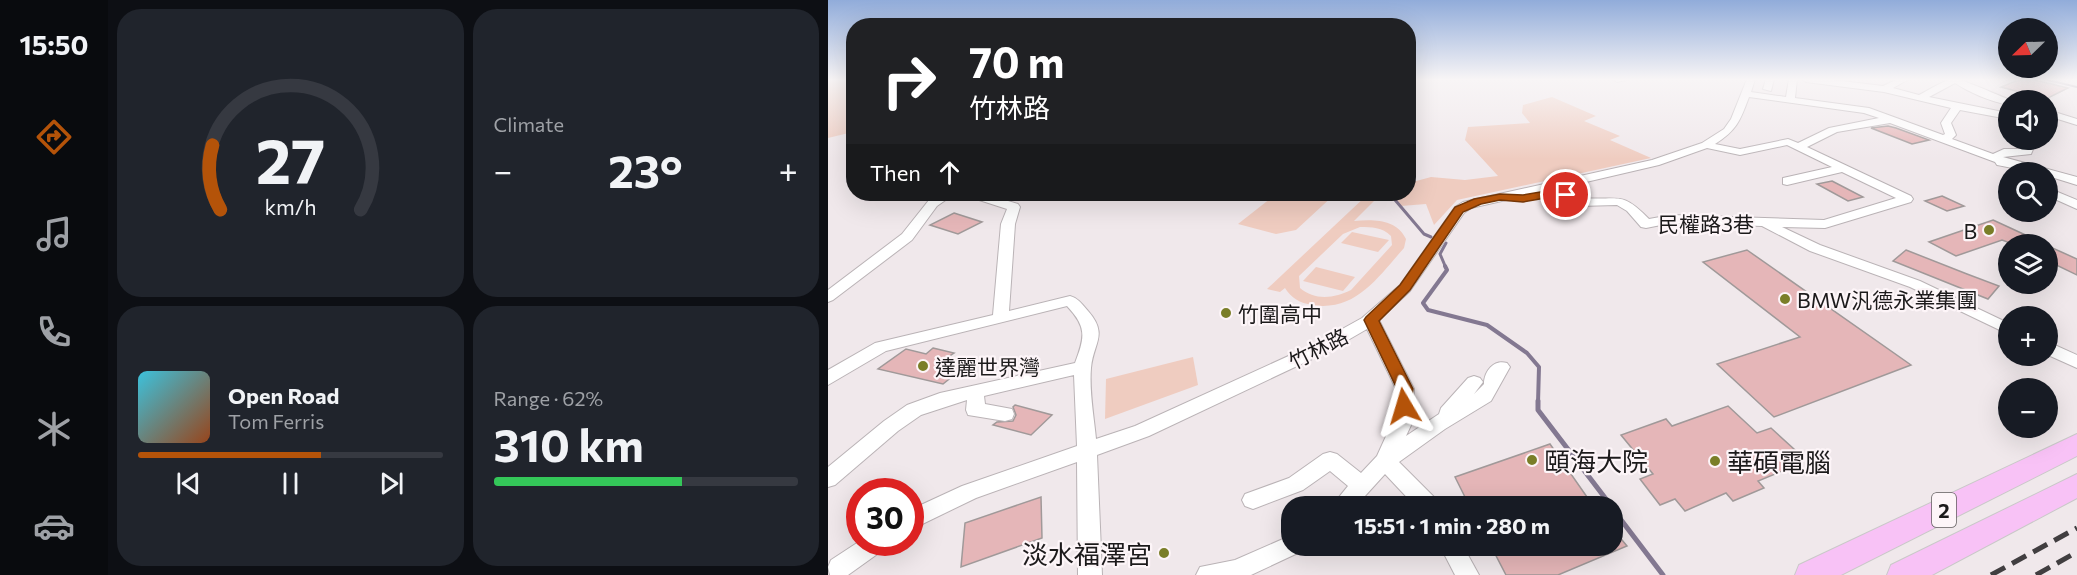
<!DOCTYPE html>
<meta charset="utf-8">
<style>
body{margin:0;font-family:Commissioner,"Noto Sans TC",sans-serif;background:#20242c;color:#f1f3f6;height:100vh;display:flex;flex-direction:column;font-size:22px;white-space:nowrap}
*{box-sizing:border-box;margin:0}
p{font-size:20px;color:#9ea1a6}
.icon{flex:none;width:33px;height:33px;fill:none;stroke:currentColor;stroke-width:2;stroke-linecap:round;stroke-linejoin:round}
.map{position:relative;flex:1;overflow:hidden}
.sheet{display:flex;flex-direction:column;gap:9px;padding:9px;background:#0d0f14;width:720px}
.sheet>*{flex:none}
.banner{position:absolute;left:18px;top:18px;width:570px;height:183px;border-radius:24px;box-shadow:0 6px 24px #0002;background:#202124;color:#fff;overflow:hidden}
.needle{width:39px;rotate:247deg}
.fabs{position:absolute;left:1170px;top:18px;display:grid;gap:12px}
.fabs a{display:grid;place-items:center;width:60px;height:60px;border-radius:50%;background:#171b24;box-shadow:0 6px 24px #0002;font-size:30px}
.speed{position:absolute;left:18px;top:478px;display:flex;gap:12px;font-size:30px;font-weight:700;text-align:center}
.speed>*{display:grid;place-content:center;width:78px;height:78px;border-radius:50%;background:#171b24;box-shadow:0 6px 24px #0002;line-height:1}
.speed .limit{border:9px solid #d22;background:#fff;color:#111}
.pin{position:absolute;display:grid;place-items:center;width:51px;height:51px;color:#fff;margin:-26px;border:3px solid #fff;border-radius:50%;box-shadow:0 2px 6px #0007}
.me{position:absolute;width:66px;margin:-33px;rotate:353deg;stroke-linejoin:round;filter:drop-shadow(0 0 4px #0008)}
.turn{display:flex;align-items:center;gap:21px;height:126px;padding:0 24px;font-size:27px}
.turn .icon{width:78px;height:78px;stroke-width:2.5}
.turn b{display:block;font-size:42px;line-height:51px}
.then{display:flex;align-items:center;height:57px;padding:0 24px;background:#0003;gap:12px;font-size:22px}
.big{font-size:45px;font-weight:700;line-height:1.1}
.sheet .card{flex:1;display:flex;flex-direction:column;justify-content:center;gap:9px;min-width:0;padding:0 21px;border-radius:24px;background:#20242c}
.sheet .dial{align-items:center;gap:0}
.dial svg{height:156px;overflow:visible;fill:none;stroke:#363941;stroke-width:7;stroke-linecap:round;text-anchor:middle}
.dial text{fill:#f1f3f6;stroke:none}
.song{display:flex;align-items:center;gap:18px}
.cover{width:72px;height:72px;border-radius:9px;background:linear-gradient(135deg,hsl(190 70% 55%),hsl(20 70% 35%))}
.played{height:6px;border-radius:3px;background:linear-gradient(90deg,#b45309 60%,#363941 60%)}
.keys{display:flex;justify-content:space-around;direction:ltr}
.heat{display:flex;justify-content:space-between;align-items:center;font-size:33px;direction:ltr}
.charge{height:9px;border-radius:4px;background:linear-gradient(90deg,#34c759 62%,#363941 0)}
.sheet .tiles{flex:1;display:grid;gap:9px;grid-template-columns:repeat(2,1fr)}
.trip{position:absolute;left:453px;top:496px;width:342px;height:60px;border-radius:24px;background:#171b24;box-shadow:0 6px 24px #0002;font-weight:700;line-height:60px;text-align:center}
main{display:flex;flex:1;min-height:0}
.tabs{display:flex;flex-direction:column;width:108px;justify-content:space-around;align-items:center;background:#090b0e;color:#9ea1a6}
.tabs .icon{width:42px;height:42px}
.tabs .on{color:#b45309}
.tabs b{font-size:27px;color:#f1f3f6}
.map>svg:first-child{display:block}
.green{fill:#efccc0;fill-rule:evenodd}
.lines{fill:none;stroke-linecap:round;stroke-linejoin:round}
.stream-far3{stroke:#837891;stroke-width:2}
.stream-far2{stroke:#837891;stroke-width:3}
.stream-far1{stroke:#837891;stroke-width:4}
.stream{stroke:#837891;stroke-width:5}
.building{fill:#e5b6b8;stroke:#a09999;stroke-width:1.5}
.minor-casing{stroke:#bab3b6;stroke-width:2}
.major-casing{stroke:#c9c8c8;stroke-width:2}
.minor{fill:#fff;fill-rule:evenodd}
.major{fill:#f8c2f6;fill-rule:evenodd}
.rail{stroke:#413e40;stroke-width:5;stroke-dasharray:16 8;stroke-linecap:butt}
.route{fill:#b45309;stroke:#753606;stroke-width:1.5}
.poi-dot{fill:#7a7e28;stroke:#fdf5f8;stroke-width:2}
.labels{text-anchor:middle;dominant-baseline:central;stroke-width:4.5;stroke-linejoin:round;paint-order:stroke}
.shield{fill:#fdf5f8;stroke:#605c5d;stroke-width:1.5}
.shield-label{font-size:20px;font-weight:bold;fill:#1c1a1b}
.street-label{font-size:21px;fill:#1c1a1b;stroke:#fdf5f8}
.poi-label{font-size:21px;fill:#1c1a1b;stroke:#fdf5f8;text-anchor:start}
.near-poi-label{font-size:26px;fill:#1c1a1b;stroke:#fdf5f8;text-anchor:start}
</style>
<main>
<nav class="tabs">
<b>15:50</b>
<svg class="icon on" aria-label="directions" viewBox="0 0 24 24"><path d="M12 3l9 9-9 9-9-9zM9 14v-3h6M13 9l2 2-2 2"/></svg>
<svg class="icon" aria-label="music" viewBox="0 0 24 24"><path d="M9 18V5l10-2v13"/><circle cx="6" cy="18" r="3"/><circle cx="16" cy="16" r="3"/></svg>
<svg class="icon" aria-label="phone" viewBox="0 0 24 24"><path d="M5 4h4l2 5-3 2q2 4 5 5l2-3 5 2v4C11 20 4 13 5 4z"/></svg>
<svg class="icon" aria-label="climate" viewBox="0 0 24 24"><path d="M12 3v18M4 7l16 10M4 17L20 7"/></svg>
<svg class="icon" aria-label="car" viewBox="0 0 24 24"><path d="M5 17H2v-5l4-1 3-4h7l3 4 3 1v5h-3M9 17h6M6 11h13"/><circle cx="7" cy="17" r="2"/><circle cx="17" cy="17" r="2"/></svg>
</nav>
<section class="sheet">
<div class="tiles">
<div class="card dial"><svg viewBox="0 0 100 80">
<path d="M14 69A42 42 0 1 1 86 69"/>
<path d="M14 69A42 42 0 0 1 10 36" stroke="#b45309"/>
<text x="50" y="56" font-size="32" font-weight="700">27</text>
<text x="50" y="72" font-size="11">km/h</text>
</svg></div>
<div class="card"><p>Climate</p>
<div class="heat"><a>−</a><b class="big">23°</b><a>+</a></div>
</div>
<div class="card">
<div class="song"><i class="cover"></i><div><b>Open Road</b><p>Tom Ferris</p></div></div>
<div class="played"></div>
<div class="keys"><svg class="icon" aria-label="previous" viewBox="0 0 24 24"><path d="M18 5L8 12l10 7zM5 5v14"/></svg><svg class="icon" aria-label="pause" viewBox="0 0 24 24"><path d="M8 5v14M16 5v14"/></svg><svg class="icon" aria-label="next" viewBox="0 0 24 24"><path d="M6 5l10 7-10 7zM19 5v14"/></svg></div>
</div>
<div class="card"><p>Range · 62%</p><b class="big">310 km</b><div class="charge"></div></div>
</div>
</section>
<div class="map">
<svg width="1249" height="575" viewBox="0 0 1249 575">
<rect width="100%" height="100%" fill="#f0e8eb"/>
<g class="green">
<polygon points="0,79 26,79 25,132 0,138"/>
<polygon points="724,97 768,116 756,121 792,136 782,140 823,158 629,200 606,225 598,204 573,206 563,194 580,194 581,183 603,177 637,180 670,176 637,140 640,127 702,123 694,113 695,105"/>
<polygon points="448,194 507,194 468,230 448,234 410,224"/>
<path d="M538 196 549 198 526 221C545 219 569 219 578 239L576 248C550 277 528 312 484 305 472 303 463 298 457 288L452 292 439 289ZM532 227C544 227 554 227 563 236L564 245 523 290C507 298 487 301 472 288L471 276 515 234Z"/>
<polygon points="524,232 561,240 550,252 513,243"/>
<polygon points="488,267 527,277 515,291 475,281"/>
<polygon points="365,357 370,385 277,419 278,379"/>
</g>
<g class="lines">
<polyline class="stream-far3" points="1216,79 1249,87"/>
<g class="stream-far2">
<polyline points="562,194 596,234 603,237"/>
<polyline points="618,268 612,254 618,243"/>
</g>
<polyline class="stream-far1" points="617,266 619,270 595,303 600,310 659,325 699,353 711,367 710,403"/>
<g class="stream">
<polyline points="710,401 710,410 784,507"/>
<polyline points="784,508 835,575"/>
</g>
</g>
<g class="building">
<polygon points="1192,79 1203,79 1240,88 1218,99 1173,87"/>
<polygon points="1060,126 1068,128 1101,140 1084,144 1043,128"/>
<polygon points="1004,181 1035,197 1020,201 989,184"/>
<polygon points="1114,196 1136,206 1119,211 1097,201"/>
<polygon points="126,213 154,222 130,234 102,225"/>
<polygon points="1165,220 1217,244 1185,244 1174,240 1128,256 1101,242"/>
<polygon points="1220,246 1249,259 1249,275 1220,261"/>
<polygon points="919,250 1083,365 946,417 889,364 972,337 875,262"/>
<polygon points="1078,250 1139,274 1171,286 1160,299 1065,261"/>
<polygon points="105,348 126,353 117,359 140,364 115,384 50,369 78,349 98,354"/>
<polygon points="187,405 224,415 203,435 165,425 169,422 185,421 188,415 185,407"/>
<polygon points="900,406 929,433 943,428 967,450 952,455 964,467 930,481 936,488 905,501 898,493 857,511 847,499 832,505 812,479 825,474 793,435 838,419 844,426"/>
<polygon points="722,444 766,507 642,507 627,477"/>
<polygon points="213,497 214,538 133,567 137,523"/>
<polygon points="784,528 799,546 730,575 678,575 663,546 784,546"/>
</g>
<g class="lines">
<g class="minor-casing">
<g id="minor">
<polygon points="785,79 802,79 789,82"/>
<path d="M919 79H927L923 92 958 97 961 79H969L967 98 1041 108 1115 135 1117 134 1113 123 1123 108 1056 92 978 82 974 79H997L1055 86 1070 79H1081L1065 88 1091 95C1101 90 1116 80 1125 79 1134 78 1170 96 1183 100H1180V105C1162 101 1142 93 1127 83L1101 97 1180 113V119L1132 110 1123 123 1128 135 1124 139 1165 154 1176 149H1195L1199 140H1209L1203 154 1175 157 1249 177V185L1220 176V172C1202 172 1185 168 1169 165L1167 162 1062 123 1009 132 979 147 1083 196 1085 199 1083 202 997 228 954 227 992 245 1092 281 1180 323V334L1082 287 982 251 934 226 843 223 818 228 813 227 799 211 789 205 751 206 728 196 714 197 713 192 643 208 636 213 582 291 551 320 586 389 584 423 578 436 611 414 613 408 640 378 646 376 652 378 655 382 646 394 656 384C656 371 666 359 679 363L682 367 663 401 617 429 571 462 610 501 613 507H588L557 474 527 507H503L520 486 502 471 475 490 425 509 417 506 414 500 417 494 461 478 495 454 502 452 509 454 533 473 549 456 564 423 568 389 539 329 501 351 321 436 269 455 274 575H250L249 462 148 498 82 530V510L134 486 249 446 246 375 156 396 157 404 184 409 186 414 184 419 177 421 140 415 138 410 139 400 93 415 70 431 7 485 0 487V467L56 421 79 405 112 393 247 363C257 337 259 327 239 306L58 351 0 385V370L47 343 165 315 173 224 179 209 145 198 119 199 109 206 84 240 5 300 0 302V290L74 234 101 200 111 194H157L190 204 192 207 187 224 181 311 242 296C250 298 255 305 260 311 281 335 265 343 263 368 261 391 266 417 268 439L307 426 489 343 534 318 572 285 627 207 635 202 824 160 874 143 896 129 903 119ZM921 97 1036 113 1051 118 1001 128 970 143 960 139 912 149 887 144C909 130 912 121 921 97ZM959 145 1004 167 955 178V184L959 185 1014 172 1068 198 996 220 843 215 821 219C793 190 791 201 756 198 746 197 738 190 728 189L831 165 879 148 912 155Z"/>
<polygon points="938,79 946,79 943,91 935,89"/>
<polygon points="1220,110 1249,119 1249,125 1220,116"/>
<polygon points="1220,188 1249,200 1249,209 1220,196"/>
<polygon points="1220,342 1249,355 1249,368 1220,355"/>
<polygon points="464,535 464,546 475,546 472,552 423,575 368,575 372,567 407,560"/>
<polygon points="32,541 32,543 58,543 55,550 20,575 2,575 0,567 3,560"/>
<polygon points="612,546 635,546 651,575 627,575"/>
</g>
</g>
<g class="major-casing">
<g id="major">
<polygon points="1249,434 1249,456 1013,575 967,575 971,565"/>
<polygon points="1249,474 1249,498 1104,575 1059,575 1063,565"/>
</g>
</g>
<use href="#minor" class="minor"/>
<use href="#major" class="major"/>
<g class="rail">
<polyline points="1163,575 1249,528"/>
<polyline points="1208,575 1249,552"/>
</g>
</g>
<linearGradient id="sky" x2="0" y2="1"><stop stop-color="#91acda"/><stop offset="0.5" stop-color="#f8f5f6"/><stop offset="1" stop-color="#f8f5f6" stop-opacity="0"/></linearGradient>
<rect width="1249" height="159" fill="url(#sky)"/>
<polygon class="route" points="730,189 744,195 738,198 729,196 695,202 672,200 653,204 635,212 582,290 551,321 585,389 582,411 570,411 567,406 569,389 536,320 538,317 572,285 627,207 646,199 672,194 695,195"/>
<g class="poi-dot">
<circle cx="1161" cy="230" r="6"/>
<circle cx="957" cy="299" r="6"/>
<circle cx="398" cy="313" r="6"/>
<circle cx="95" cy="366" r="6"/>
<circle cx="704" cy="460" r="6"/>
<circle cx="887" cy="461" r="6"/>
<circle cx="336" cy="553" r="6"/>
</g>
<g class="labels">
<rect class="shield" x="1104" y="493" width="24" height="34" rx="4.5"/>
<g class="shield-label">
<text x="1116" y="510">2</text>
</g>
<g class="street-label">
<text x="878" y="223">民權路3巷</text>
<text transform="translate(490 348) rotate(-27)">竹林路</text>
</g>
<g class="poi-label">
<text x="1149" y="230" text-anchor="end">B</text>
<text x="969" y="299">BMW汎德永業集團</text>
<text x="410" y="313">竹圍高中</text>
<text x="107" y="366">達麗世界灣</text>
</g>
<g class="near-poi-label">
<text x="716" y="460">頤海大院</text>
<text x="899" y="461">華碩電腦</text>
<text x="324" y="553" text-anchor="end">淡水福澤宮</text>
</g>
</g>
</svg>
<div class="fabs">
<a><svg class="needle" viewBox="-14 -14 28 28"><path d="M0-13l5 13h-10z" fill="#e53935"/><path d="M0 13l5-13h-10z" fill="#9ea1a6"/></svg></a>
<a><svg class="icon" aria-label="sound" viewBox="0 0 24 24"><path d="M4 9h4l5-4v14l-5-4H4zM17 9q2 3 0 6"/></svg></a>
<a><svg class="icon" aria-label="search" viewBox="0 0 24 24"><circle cx="10" cy="10" r="6"/><path d="M15 15l6 6"/></svg></a>
<a><svg class="icon" aria-label="layers" viewBox="0 0 24 24"><path d="M12 4l9 5-9 5-9-5zM3 14l9 5 9-5"/></svg></a>
<a>+</a>
<a>−</a>
</div>
<div class="speed"><div class="limit">30</div></div>
<div class="pin" style="left:738px;top:195px;background:#d93025"><svg class="icon" aria-label="arrive" viewBox="0 0 24 24"><path d="M6 21V4h12l-3 4 3 4H6"/></svg></div>
<svg class="me" style="left:576px;top:406px" viewBox="-20 -20 40 40"><path d="M0-17L14 15 0 8-14 15z" fill="#b45309" stroke="#fff" stroke-width="4"/></svg>
<div class="trip">15:51 · 1 min · 280 m</div>
<div class="banner">
<div class="turn"><svg class="icon" aria-label="right" viewBox="0 0 24 24"><path d="M7 20v-9h11M14 6l5 5-5 5"/></svg><div><b>70 m</b>竹林路</div></div>
<div class="then">Then<svg class="icon" aria-label="ahead" viewBox="0 0 24 24"><path d="M12 20V5M6 11l6-6 6 6"/></svg></div>
</div>
</div>
</main>
